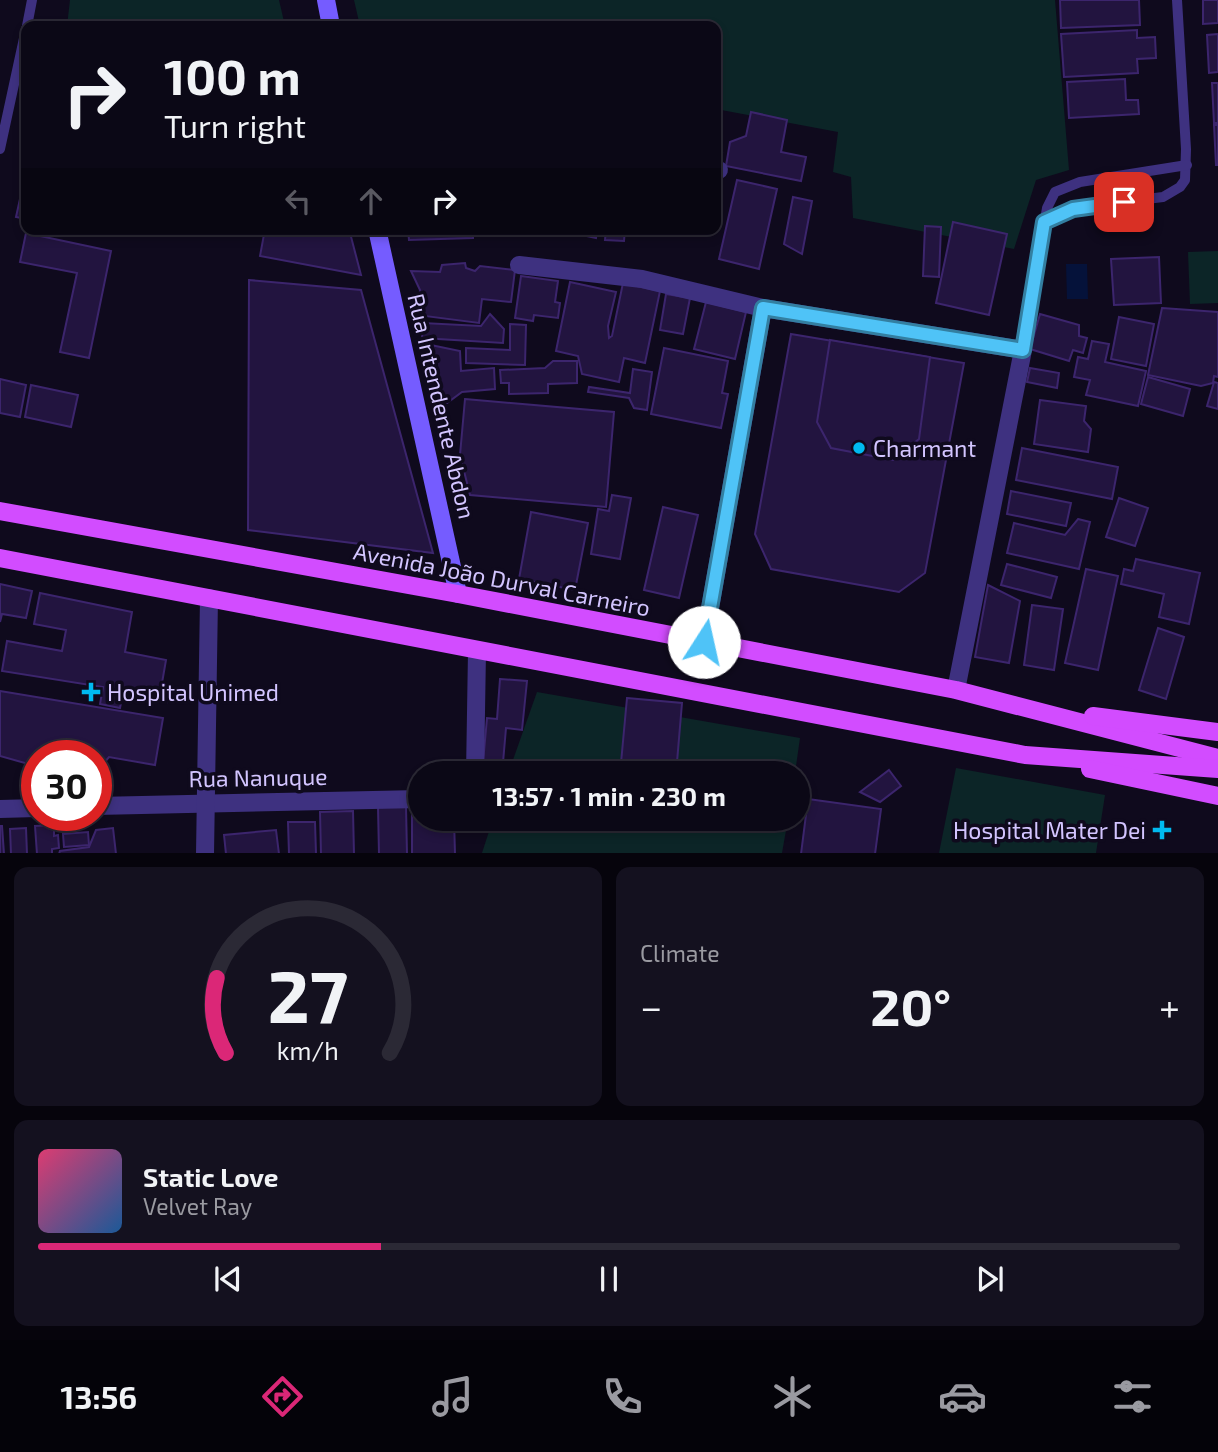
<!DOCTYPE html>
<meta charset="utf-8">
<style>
body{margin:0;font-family:"Exo 2",sans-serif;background:#14111f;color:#f1f3f6;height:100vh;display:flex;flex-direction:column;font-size:26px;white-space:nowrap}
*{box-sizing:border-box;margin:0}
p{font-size:23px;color:#9a9aa1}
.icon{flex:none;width:38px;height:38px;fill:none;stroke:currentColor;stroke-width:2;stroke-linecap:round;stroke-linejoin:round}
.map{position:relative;height:853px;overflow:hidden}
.panel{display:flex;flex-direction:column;gap:14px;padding:14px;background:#06040c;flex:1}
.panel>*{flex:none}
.guide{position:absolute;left:21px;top:21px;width:700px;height:214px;border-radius:14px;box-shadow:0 4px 10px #0003,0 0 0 2px #2b2935;background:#0b0816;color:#f1f3f6;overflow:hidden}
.speed{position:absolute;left:21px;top:740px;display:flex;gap:14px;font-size:35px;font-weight:700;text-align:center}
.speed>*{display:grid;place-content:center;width:91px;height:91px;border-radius:50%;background:#0b0816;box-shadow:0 4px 10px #0003,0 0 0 2px #2b2935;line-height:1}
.speed .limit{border:10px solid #d22;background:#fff;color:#111}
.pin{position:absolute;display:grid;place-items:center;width:60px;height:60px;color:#fff;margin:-30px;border-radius:14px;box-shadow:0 4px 10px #0006}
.me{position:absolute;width:77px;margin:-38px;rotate:10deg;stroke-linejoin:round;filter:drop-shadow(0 0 5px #0008)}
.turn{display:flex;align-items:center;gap:24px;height:147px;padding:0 28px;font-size:32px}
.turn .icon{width:91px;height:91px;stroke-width:2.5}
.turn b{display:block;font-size:49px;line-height:60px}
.lanes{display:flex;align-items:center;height:66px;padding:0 28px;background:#0003;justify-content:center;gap:35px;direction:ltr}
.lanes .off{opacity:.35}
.big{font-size:52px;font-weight:700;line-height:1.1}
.panel .card{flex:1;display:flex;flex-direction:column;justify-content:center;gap:10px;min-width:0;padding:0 24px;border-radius:14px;background:#14111f}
.panel .dial{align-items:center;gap:0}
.dial svg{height:182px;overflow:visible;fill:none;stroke:#2b2935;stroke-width:7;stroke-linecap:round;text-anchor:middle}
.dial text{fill:#f1f3f6;stroke:none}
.song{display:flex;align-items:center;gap:21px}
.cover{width:84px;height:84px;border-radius:10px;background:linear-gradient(135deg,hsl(340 70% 55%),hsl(210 70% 35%))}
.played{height:7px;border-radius:4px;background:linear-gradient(90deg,#db2777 30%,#2b2935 30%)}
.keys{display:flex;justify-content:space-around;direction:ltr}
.heat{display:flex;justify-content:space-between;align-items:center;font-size:38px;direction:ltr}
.panel .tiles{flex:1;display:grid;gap:14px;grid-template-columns:1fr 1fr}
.card:last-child{grid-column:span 2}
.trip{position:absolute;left:408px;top:761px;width:402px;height:70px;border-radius:35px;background:#0b0816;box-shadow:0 4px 10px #0003,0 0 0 2px #2b2935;font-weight:700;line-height:70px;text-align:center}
.menu{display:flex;height:112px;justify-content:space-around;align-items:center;background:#040309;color:#9a9aa1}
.menu .icon{width:49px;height:49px}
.menu .selected{color:#db2777}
.menu b{font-size:32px;color:#f1f3f6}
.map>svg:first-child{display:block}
.green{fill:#0c2527}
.water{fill:#05123a}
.building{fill:#22143f;stroke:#3c256d;stroke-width:2}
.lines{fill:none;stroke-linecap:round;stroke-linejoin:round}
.lane{stroke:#3e3180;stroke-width:10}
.street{stroke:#3e3180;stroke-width:18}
.secondary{stroke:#755cff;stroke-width:18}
.primary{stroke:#d24cff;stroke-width:18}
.route-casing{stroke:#337fa1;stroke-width:18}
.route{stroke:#4fc3f7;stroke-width:12}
.poi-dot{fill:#00baf0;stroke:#0f0a1d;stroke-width:2.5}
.labels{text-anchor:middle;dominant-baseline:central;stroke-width:7;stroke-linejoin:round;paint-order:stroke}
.street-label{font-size:23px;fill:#d3c5ff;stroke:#0f0a1d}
.poi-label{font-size:23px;fill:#d3c5ff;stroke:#0f0a1d;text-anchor:start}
</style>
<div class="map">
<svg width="1218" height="854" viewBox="0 0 1218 854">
<rect width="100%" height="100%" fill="#0f0a1d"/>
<g class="green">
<polygon points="70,0 279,0 285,26 67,26"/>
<polygon points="354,0 1055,0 1069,170 1036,180 1014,249 853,218 851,177 833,172 838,132 716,109 716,26 360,26"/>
<polygon points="1218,251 1218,303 1190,304 1188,252"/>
<polygon points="537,692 800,738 795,773 508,774"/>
<polygon points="956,768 1105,795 1096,853 939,853"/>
<polygon points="493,819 788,819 782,853 482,853"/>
</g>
<polygon class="water" points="1066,264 1087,264 1088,299 1067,299"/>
<g class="building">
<polygon points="1060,0 1139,0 1140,25 1061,28"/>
<polygon points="1203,0 1218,0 1218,23 1203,24"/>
<polygon points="1137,30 1137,38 1155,37 1156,58 1137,59 1138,73 1064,77 1061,34"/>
<polygon points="1218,34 1218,72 1209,73 1207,35"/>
<polygon points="1125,79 1126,100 1138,100 1139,114 1069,118 1067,82"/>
<polygon points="1212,83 1218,83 1218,123 1214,123"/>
<polygon points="751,112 787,120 781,152 806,157 801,181 726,166 730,142 746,136"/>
<polygon points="1214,125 1218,125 1218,165 1216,165"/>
<polygon points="716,151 722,153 719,164 716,163"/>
<polygon points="26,172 26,219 16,217"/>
<polygon points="737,180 777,189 759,269 719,259"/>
<polygon points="793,197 812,201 802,254 784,244"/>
<polygon points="953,222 1007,234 989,315 936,303"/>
<polygon points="925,226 941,227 939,277 923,276"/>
<polygon points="265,229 349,229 361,275 260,256"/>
<polygon points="408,229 473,229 473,238 409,240"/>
<polygon points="563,229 597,229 596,238 563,231"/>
<polygon points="606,229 625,229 624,241 605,240"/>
<polygon points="26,233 111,251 89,358 60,352 77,273 20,262"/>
<polygon points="1159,257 1161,303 1114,305 1111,259"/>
<polygon points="465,263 466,268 475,271 480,266 515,270 511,302 482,299 479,323 417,315 420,290 411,271 440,272 442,265"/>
<polygon points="521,276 558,281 555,302 560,303 558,318 534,315 533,321 515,318"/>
<polygon points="249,280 361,290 433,553 248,530"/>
<polygon points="570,282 616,292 608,326 609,338 612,336 623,283 660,291 645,363 624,358 619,382 582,374 578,356 556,351"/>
<polygon points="666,294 690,298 683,334 660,330"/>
<polygon points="706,302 746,312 735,359 694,349"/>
<polygon points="1162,308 1218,312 1218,377 1214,376 1213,383 1201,386 1148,375"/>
<polygon points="490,314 504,329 503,343 422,338 423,323 481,326"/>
<polygon points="1040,314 1079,325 1079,336 1087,338 1083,353 1073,350 1069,361 1030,349"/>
<polygon points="1119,317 1154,324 1146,366 1111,359"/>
<polygon points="510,324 526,325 525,365 466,363 466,348 510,350"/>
<polygon points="791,334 964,363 925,573 899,592 771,569 755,534"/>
<polygon points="830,340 930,357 919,439 893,460 831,448 817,422"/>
<polygon points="1092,341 1109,344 1105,362 1146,371 1138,406 1086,395 1090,380 1074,377 1078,357 1088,359"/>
<polygon points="426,344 460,351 461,371 494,368 495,389 462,392 447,403 433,405"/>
<polygon points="664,348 728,361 722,393 728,394 721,428 651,414"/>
<polygon points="553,361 577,361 577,383 548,384 548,393 509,394 509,383 501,383 500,370 545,368"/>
<polygon points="1030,368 1059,373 1057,388 1027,382"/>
<polygon points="633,369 652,372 647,410 634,408 629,398 588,392 589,387 630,393"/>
<polygon points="1148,377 1190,389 1183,416 1141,404"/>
<polygon points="0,379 26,385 20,417 0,413"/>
<polygon points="1214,382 1218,383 1218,409 1207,406"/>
<polygon points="31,385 78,395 71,427 25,417"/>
<polygon points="465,399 614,412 606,507 470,495 460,455"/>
<polygon points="1040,400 1086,406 1084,421 1091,429 1088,452 1034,444"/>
<polygon points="1022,448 1118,467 1112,499 1016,480"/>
<polygon points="1011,491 1071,503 1066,526 1007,514"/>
<polygon points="612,495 631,498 620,559 591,554 598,509 609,511"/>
<polygon points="1119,498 1148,508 1135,546 1106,537"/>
<polygon points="663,507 698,515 679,598 644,590"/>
<polygon points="531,512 588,523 575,590 519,579"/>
<polygon points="1078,519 1090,522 1079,569 1007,553 1014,523 1065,535"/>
<polygon points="1136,559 1200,573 1189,624 1159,617 1164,594 1121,584 1124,569 1133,571"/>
<polygon points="1007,564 1057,577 1051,598 1001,585"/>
<polygon points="1086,569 1118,576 1098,670 1065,663"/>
<polygon points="0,584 32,591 26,618 2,614 0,622"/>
<polygon points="988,585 1020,601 1009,663 975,657"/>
<polygon points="40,593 132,612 125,652 166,660 162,683 170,687 167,702 123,693 120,708 100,704 103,687 2,671 7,641 62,651 66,630 34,624"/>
<polygon points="1032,605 1063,609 1054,670 1024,665"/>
<polygon points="1158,628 1184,637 1166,699 1139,690"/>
<polygon points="500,679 527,681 522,730 506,728 502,774 482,774 487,718 497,719"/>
<polygon points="0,691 163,718 155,765 109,757 104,763 96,762 96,756 37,756 37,762 32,765 0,756"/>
<polygon points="627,698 682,703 676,774 620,774"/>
<polygon points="889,770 901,786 880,802 860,792"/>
<polygon points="808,799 881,809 875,854 801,854"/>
<polygon points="406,806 407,854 379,854 378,807"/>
<polygon points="353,811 354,854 321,854 320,812"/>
<polygon points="412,812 420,812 420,819 454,819 455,854 412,854"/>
<polygon points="288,822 315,822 316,854 289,854"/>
<polygon points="54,825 54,836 58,835 59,848 52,849 52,854 37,854 35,826"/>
<polygon points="0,826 2,826 4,854 0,854"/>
<polygon points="26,828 27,854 11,854 10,829"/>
<polygon points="113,828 116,854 59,854 60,851 89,847 96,830"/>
<polygon points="276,830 279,854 226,854 224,835"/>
<polygon points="88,832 89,845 64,847 63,834"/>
</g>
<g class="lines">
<g class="lane">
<polyline points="27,26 32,0"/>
<polyline points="0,149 26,29"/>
<polyline points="1044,222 1081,207 1163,197 1180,187 1185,180 1186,149 1177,0"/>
<polyline points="1023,350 1047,208 1055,192 1080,182 1187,165"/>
</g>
<g class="street">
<polyline points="716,169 719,170"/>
<polyline points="519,265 642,279 763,308 1023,350 956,690"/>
<polyline points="704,642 763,308"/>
<polyline points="475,774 477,651"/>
<polyline points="96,806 420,799"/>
<polyline points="0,809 37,808"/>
<polyline points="205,854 209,598"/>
</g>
<g class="secondary">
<polyline points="326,0 331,26"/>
<polyline points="377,229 458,594"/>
</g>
<g class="primary">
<polyline points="0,511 458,594 956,690 1218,758"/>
<polyline points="0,558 1025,755 1218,769"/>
<polyline points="1093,716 1218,732"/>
<polyline points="1090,769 1218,796"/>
</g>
</g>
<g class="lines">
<g class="route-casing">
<polyline id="route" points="704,642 763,308 1023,350 1044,222 1073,209 1124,202"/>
</g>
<use href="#route" class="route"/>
</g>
<g class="poi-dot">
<circle cx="859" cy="448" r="7"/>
<path d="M87.5 681.5h7v7h7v7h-7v7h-7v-7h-7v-7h7z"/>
<path d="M1158.5 819.5h7v7h7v7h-7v7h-7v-7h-7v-7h7z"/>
</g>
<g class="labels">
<g class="street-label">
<text transform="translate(442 406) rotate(77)">Rua Intendente Abdon</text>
<text transform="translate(502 579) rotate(11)">Avenida João Durval Carneiro</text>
<text transform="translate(258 777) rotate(-1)">Rua Nanuque</text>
</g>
<g class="poi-label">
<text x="873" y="448">Charmant</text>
<text x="107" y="692">Hospital Unimed</text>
<text x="1146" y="830" text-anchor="end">Hospital Mater Dei</text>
</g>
</g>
</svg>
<div class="speed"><div class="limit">30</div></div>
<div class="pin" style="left:1124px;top:202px;background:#d93025"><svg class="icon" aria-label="arrive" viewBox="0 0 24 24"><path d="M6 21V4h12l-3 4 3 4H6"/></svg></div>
<svg class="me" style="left:704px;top:642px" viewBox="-20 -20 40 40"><circle r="19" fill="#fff"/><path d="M0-13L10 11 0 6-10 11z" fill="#4fc3f7"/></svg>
<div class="trip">13:57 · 1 min · 230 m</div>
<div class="guide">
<div class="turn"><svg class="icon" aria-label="right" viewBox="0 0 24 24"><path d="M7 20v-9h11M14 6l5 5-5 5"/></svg><div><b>100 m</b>Turn right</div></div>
<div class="lanes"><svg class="icon off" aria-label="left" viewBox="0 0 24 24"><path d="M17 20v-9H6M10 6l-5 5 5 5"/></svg><svg class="icon off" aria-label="ahead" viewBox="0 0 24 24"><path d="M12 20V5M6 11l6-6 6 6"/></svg><svg class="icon" aria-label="right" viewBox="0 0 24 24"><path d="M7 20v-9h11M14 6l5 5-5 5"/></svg></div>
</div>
</div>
<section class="panel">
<div class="tiles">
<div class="card dial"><svg viewBox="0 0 100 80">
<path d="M14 69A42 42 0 1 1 86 69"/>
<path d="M14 69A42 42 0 0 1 10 36" stroke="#db2777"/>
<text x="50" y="56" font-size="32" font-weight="700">27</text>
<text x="50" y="72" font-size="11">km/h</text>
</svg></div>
<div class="card"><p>Climate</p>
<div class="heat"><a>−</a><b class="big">20°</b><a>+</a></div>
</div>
<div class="card">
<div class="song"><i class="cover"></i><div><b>Static Love</b><p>Velvet Ray</p></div></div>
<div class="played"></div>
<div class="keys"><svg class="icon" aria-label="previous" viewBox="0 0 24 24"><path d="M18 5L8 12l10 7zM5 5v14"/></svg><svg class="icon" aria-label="pause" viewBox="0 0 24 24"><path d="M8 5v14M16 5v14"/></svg><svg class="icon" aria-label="next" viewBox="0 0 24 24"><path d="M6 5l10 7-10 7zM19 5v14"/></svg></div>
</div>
</div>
</section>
<nav class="menu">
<b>13:56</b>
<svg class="icon selected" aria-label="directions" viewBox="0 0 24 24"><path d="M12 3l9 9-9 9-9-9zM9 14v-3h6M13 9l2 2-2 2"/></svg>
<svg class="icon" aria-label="music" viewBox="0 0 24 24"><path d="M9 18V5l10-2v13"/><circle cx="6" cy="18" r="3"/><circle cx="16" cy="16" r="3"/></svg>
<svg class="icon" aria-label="phone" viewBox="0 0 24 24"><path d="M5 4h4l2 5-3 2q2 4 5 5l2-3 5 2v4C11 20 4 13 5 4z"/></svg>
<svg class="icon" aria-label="climate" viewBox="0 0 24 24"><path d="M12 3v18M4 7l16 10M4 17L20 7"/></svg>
<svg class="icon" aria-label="car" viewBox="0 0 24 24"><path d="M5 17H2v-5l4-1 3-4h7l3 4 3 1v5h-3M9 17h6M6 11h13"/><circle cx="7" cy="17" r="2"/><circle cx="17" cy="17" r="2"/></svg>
<svg class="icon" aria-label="filters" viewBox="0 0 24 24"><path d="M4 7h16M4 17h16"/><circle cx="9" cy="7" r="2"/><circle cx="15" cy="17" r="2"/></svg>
</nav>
